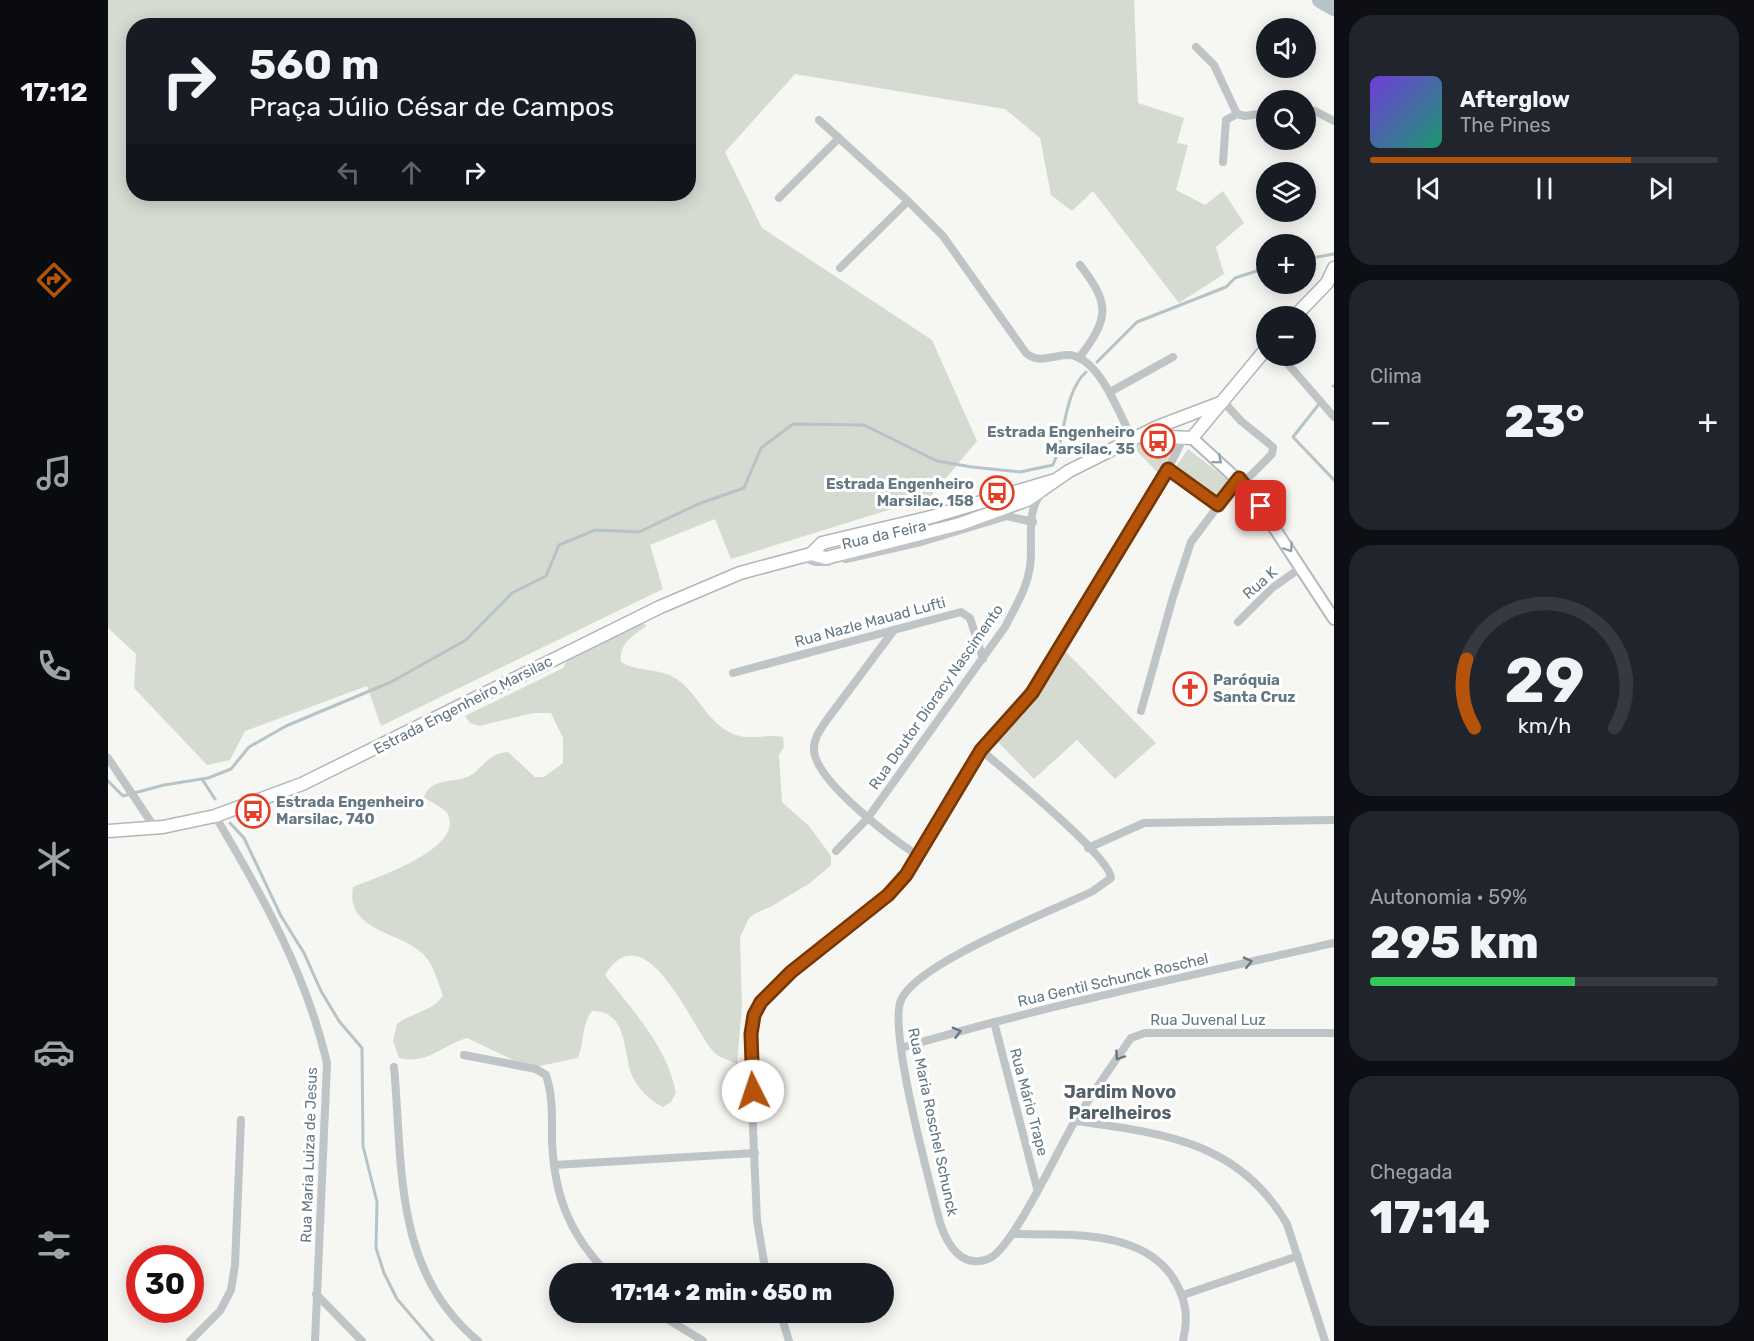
<!DOCTYPE html>
<html lang="pt">
<meta charset="utf-8">
<style>
body{margin:0;font-family:Rubik,sans-serif;background:#20242c;color:#f1f3f6;height:100vh;display:flex;flex-direction:column;font-size:22px;white-space:nowrap}
*{box-sizing:border-box;margin:0}
p{font-size:20px;color:#9ea1a6}
.icon{flex:none;width:33px;height:33px;fill:none;stroke:currentColor;stroke-width:2;stroke-linecap:round;stroke-linejoin:round}
.map{position:relative;flex:1;overflow:hidden}
.drawer{display:flex;flex-direction:column;gap:15px;padding:15px;background:#0d0f14;width:420px}
.drawer>*{flex:none}
.guide{position:absolute;left:18px;top:18px;width:570px;height:183px;border-radius:24px;box-shadow:0 3px 15px #0003;background:#171b24;color:#f1f3f6;overflow:hidden}
.fabs{position:absolute;left:1148px;top:18px;display:grid;gap:12px}
.fabs a{display:grid;place-items:center;width:60px;height:60px;border-radius:50%;background:#171b24;box-shadow:0 3px 15px #0003;font-size:30px}
.speed{position:absolute;left:18px;top:1245px;display:flex;gap:12px;font-size:30px;font-weight:700;text-align:center}
.speed>*{display:grid;place-content:center;width:78px;height:78px;border-radius:50%;background:#171b24;box-shadow:0 3px 15px #0003;line-height:1}
.speed .limit{border:9px solid #d22;background:#fff;color:#111}
.pin{position:absolute;display:grid;place-items:center;width:51px;height:51px;color:#fff;margin:-26px;border-radius:12px;box-shadow:0 3px 9px #0006}
.me{position:absolute;width:66px;margin:-33px;rotate:356deg;stroke-linejoin:round;filter:drop-shadow(0 0 4px #0008)}
.turn{display:flex;align-items:center;gap:21px;height:126px;padding:0 24px;font-size:27px}
.turn .icon{width:78px;height:78px;stroke-width:2.5}
.turn b{display:block;font-size:42px;line-height:51px}
.lanes{display:flex;align-items:center;height:57px;padding:0 24px;background:#0003;justify-content:center;gap:30px;direction:ltr}
.lanes .off{opacity:.35}
.big{font-size:45px;font-weight:800;line-height:1.1}
.drawer .tile{flex:1;display:flex;flex-direction:column;justify-content:center;gap:9px;min-width:0;padding:0 21px;border-radius:24px;background:#20242c}
.drawer .dial{align-items:center;gap:0}
.dial svg{height:156px;overflow:visible;fill:none;stroke:#363941;stroke-width:7;stroke-linecap:round;text-anchor:middle}
.dial text{fill:#f1f3f6;stroke:none}
.song{display:flex;align-items:center;gap:18px}
.cover{width:72px;height:72px;border-radius:9px;background:linear-gradient(135deg,hsl(260 70% 55%),hsl(160 70% 35%))}
.played{height:6px;border-radius:3px;background:linear-gradient(90deg,#b45309 75%,#363941 75%)}
.keys{display:flex;justify-content:space-around;direction:ltr}
.heat{display:flex;justify-content:space-between;align-items:center;font-size:33px;direction:ltr}
.charge{height:9px;border-radius:4px;background:linear-gradient(90deg,#34c759 59%,#363941 0)}
.trip{position:absolute;left:441px;top:1263px;width:345px;height:60px;border-radius:30px;background:#171b24;box-shadow:0 3px 15px #0003;font-weight:800;line-height:60px;text-align:center}
main{display:flex;flex:1;min-height:0}
.menu{display:flex;flex-direction:column;width:108px;justify-content:space-around;align-items:center;background:#090b0e;color:#9ea1a6}
.menu .icon{width:42px;height:42px}
.menu .on{color:#b45309}
.menu b{font-size:27px;color:#f1f3f6}
.map>svg:first-child{display:block}
.green{fill:#d6dbd2;fill-rule:evenodd}
.lines{fill:none;stroke-linecap:round;stroke-linejoin:round}
.stream{stroke:#b6c4c7;stroke-width:3}
.river{stroke:#b6c4c7;stroke-width:16}
.secondary-casing{stroke:#b2b8bc;stroke-width:14}
.primary-casing{stroke:#b1b7ba;stroke-width:15}
.street{stroke:#bfc4c7;stroke-width:8}
.secondary{stroke:#fff;stroke-width:10}
.primary{stroke:#fff;stroke-width:12}
.oneway{stroke:#93a1a9}
.oneway2{stroke:#657984}
.route-casing{stroke:#753606;stroke-width:15}
.route{stroke:#b45309;stroke-width:10}
.labels{text-anchor:middle;dominant-baseline:central;stroke-width:6;stroke-linejoin:round;paint-order:stroke}
.poi-label{font-size:15px;font-weight:bold;fill:#657984;stroke:#fff;text-anchor:end}
.street-label{font-size:15px;fill:#657984;stroke:#fff}
.quarter-label{font-size:18px;font-weight:bold;fill:#536169;stroke:#fff}
</style>
<main>
<nav class="menu">
<b>17:12</b>
<svg class="icon on" aria-label="directions" viewBox="0 0 24 24"><path d="M12 3l9 9-9 9-9-9zM9 14v-3h6M13 9l2 2-2 2"/></svg>
<svg class="icon" aria-label="music" viewBox="0 0 24 24"><path d="M9 18V5l10-2v13"/><circle cx="6" cy="18" r="3"/><circle cx="16" cy="16" r="3"/></svg>
<svg class="icon" aria-label="phone" viewBox="0 0 24 24"><path d="M5 4h4l2 5-3 2q2 4 5 5l2-3 5 2v4C11 20 4 13 5 4z"/></svg>
<svg class="icon" aria-label="climate" viewBox="0 0 24 24"><path d="M12 3v18M4 7l16 10M4 17L20 7"/></svg>
<svg class="icon" aria-label="car" viewBox="0 0 24 24"><path d="M5 17H2v-5l4-1 3-4h7l3 4 3 1v5h-3M9 17h6M6 11h13"/><circle cx="7" cy="17" r="2"/><circle cx="17" cy="17" r="2"/></svg>
<svg class="icon" aria-label="filters" viewBox="0 0 24 24"><path d="M4 7h16M4 17h16"/><circle cx="9" cy="7" r="2"/><circle cx="15" cy="17" r="2"/></svg>
</nav>
<div class="map">
<svg width="1226" height="1341" viewBox="0 0 1226 1341">
<rect width="100%" height="100%" fill="#f6f6f3"/>
<g class="green">
<path d="M0 0H1026L1030 103 1076 118 1069 143 1080 145 1068 190 1097 205 1115 191 1136 223 1108 247 1116 274 1071 303 985 191 964 211 943 195 932 138 897 109 687 74 617 152 654 228 824 340 869 441 822 497 623 559 607 519 542 545 555 589 273 726 259 686 137 731 122 760 99 765 26 688 28 654 0 628ZM26 26H580V194H26Z"/>
<polygon points="1062,437 1071,444 1050,473 1023,445"/>
<polygon points="1080,449 1119,479 1120,483 1108,497 1069,472 1067,468"/>
<path d="M530 623 539 625C526 636 511 642 513 662 529 672 551 668 567 678 591 693 599 725 628 735 643 740 659 734 675 737L676 747 671 755 674 802 701 826 723 856V865L702 883 664 906 648 913 641 918 632 937 634 1005 629 1064 610 1056 604 1050C584 1027 537 910 497 975 525 1011 559 1046 568 1093L563 1102 555 1107C542 1101 528 1087 523 1073 515 1049 519 1011 484 1011 474 1023 476 1043 470 1058L417 1069 401 1058 359 1038C334 1045 320 1065 291 1058L285 1041 289 1024C304 1012 324 1012 335 996 330 982 326 966 316 955 293 931 237 932 245 887 267 878 359 848 339 813 334 806 323 803 316 797 324 775 349 785 365 774 377 764 383 753 400 752L427 777H436L455 763V738L443 713H425L371 726 362 723 357 716 455 668C462 653 476 649 491 646L495 635Z"/>
<polygon points="956,650 1048,743 1007,779 969,740 926,779 889,741 914,716"/>
</g>
<g class="lines">
<g class="stream">
<polyline points="1197,259 1226,254"/>
<polyline points="989,362 1029,322 1118,287 1127,278 1158,268"/>
<polyline points="1225,386 1226,386"/>
<polyline points="1211,404 1185,437 1226,480"/>
<polyline points="94,779 107,799"/>
<path d="M0 781 15 796 56 785 100 778 123 769 141 747 178 726 283 682 358 640 404 593 438 576 451 545 487 530 531 532 590 504 636 488 653 448 685 424 756 425 829 461 864 467 912 472 945 465C957 437 956 392 978 372"/>
<polyline points="122,823 136,838 173,916 196,953 213,991 231,1021 254,1048 255,1146 269,1202 268,1248 276,1273 289,1299 325,1341"/>
</g>
<polyline class="river" points="1212,0 1226,8"/>
<g class="secondary-casing">
<polyline id="secondary" points="1084,438 1142,491 1226,619"/>
</g>
<g class="primary-casing">
<g id="primary">
<polyline points="1187,316 1219,283 1226,268"/>
<polyline points="1037,436 1084,438"/>
<polyline points="1084,438 1158,349"/>
<polyline points="703,554 718,558 852,524 919,500 961,471 1049,427 1112,403"/>
<polyline points="0,831 55,827 107,816 194,784 552,607 632,573 703,554 714,543 823,517 944,481"/>
</g>
</g>
<g class="street">
<polyline points="1088,47 1106,65 1129,114"/>
<polyline points="1197,109 1207,111 1226,121"/>
<path d="M711 120 800 201 835 236 918 353C931 364 943 356 958 355 991 353 1012 417 1025 440"/>
<polyline points="1115,162 1118,120 1129,114 1137,116 1158,113"/>
<polyline points="671,198 731,138"/>
<polyline points="732,268 800,201"/>
<polyline points="1173,356 1226,417"/>
<path d="M971 358C1000 319 1004 306 972 265"/>
<polyline points="1002,392 1065,357"/>
<polyline points="1114,400 1133,421 1165,447 1164,454 1135,483"/>
<polyline points="1060,469 1110,505"/>
<polyline points="694,557 707,562 720,562"/>
<polyline points="738,559 813,542 899,516 925,522"/>
<polyline points="1130,622 1164,588 1194,567"/>
<path d="M786 630 718 721C712 730 705 739 706 751 709 782 783 838 809 855"/>
<polyline points="625,673 853,612 862,618 875,659"/>
<polyline points="1033,711 1065,597 1083,542 1131,478"/>
<path d="M873 750C895 769 1002 856 1003 878L985 891C945 911 809 962 793 1000 780 1031 822 1183 832 1223 839 1244 853 1269 880 1259 904 1251 951 1147 967 1121 985 1093 1004 1065 1023 1038L1037 1033H1226"/>
<polyline points="0,758 47,828"/>
<path d="M107 816C153 892 199 976 219 1063L207 1341"/>
<polyline points="980,848 1036,823 1226,820"/>
<path d="M728 851 759 819 897 627C906 609 917 592 921 572 927 548 916 514 933 494"/>
<polyline points="886,1022 929,1188"/>
<path d="M793 1048C935 1006 1081 976 1226 943"/>
<path d="M356 1055 428 1069 438 1075C445 1096 444 1118 444 1140 446 1195 461 1234 500 1274"/>
<path d="M286 1067C295 1166 285 1271 370 1341"/>
<path d="M967 1121C1054 1133 1131 1141 1179 1224L1217 1341"/>
<polyline points="446,1165 647,1153"/>
<path d="M905 1234C958 1235 1038 1228 1068 1283 1079 1303 1080 1320 1075 1341"/>
<polyline points="658,1274 649,1220 642,1060 646,1015 664,989 780,895 798,875 873,750 924,693 1060,469 1076,437"/>
<polyline points="208,1294 254,1341"/>
<polyline points="1075,1295 1190,1256"/>
<polyline points="548,1312 595,1341"/>
<polyline points="672,1312 681,1341"/>
<polyline points="82,1341 112,1311 123,1290 127,1265 133,1120"/>
</g>
<use href="#secondary" class="secondary"/>
<use href="#primary" class="primary"/>
</g>
<defs><path id="oneway-chevron" d="M-2-3.5L2.5 0L-2 3.5" fill="none" stroke-width="1.6" stroke-linecap="round" stroke-linejoin="round" transform="scale(1.5)"/></defs>
<g class="oneway">
<use href="#oneway-chevron" transform="translate(1110 460) rotate(40)"/>
<use href="#oneway-chevron" transform="translate(1181 548) rotate(56)"/>
</g>
<g class="oneway2">
<use href="#oneway-chevron" transform="translate(1140 962) rotate(-13)"/>
<use href="#oneway-chevron" transform="translate(849 1032) rotate(-15)"/>
<use href="#oneway-chevron" transform="translate(1011 1056) rotate(124)"/>
</g>
<g class="lines">
<g class="route-casing">
<polyline id="route" points="645,1091 643,1034 646,1015 653,1002 683,972 780,895 798,875 873,750 924,693 1060,469 1110,505 1131,478 1153,506"/>
</g>
<use href="#route" class="route"/>
</g>
<defs>
<g id="bus-ring" transform="scale(1.725)"><circle r="9.5" fill="#fff" stroke="#e33f26" stroke-width="1.5"/><path d="M-5-6H5V4H4V6H2V4H-2V6H-4V4H-5ZM-3.5-4V0h7V-4ZM-3.5 1.2v1.5H-2V1.2ZM2 1.2v1.5H3.5V1.2Z" fill="#e33f26"/></g>
<g id="church-ring" transform="scale(1.725)"><circle r="9.5" fill="#fff" stroke="#e33f26" stroke-width="1.5"/><path d="M-1.2-6h2.4v3.5h3.3v2.4h-3.3V6h-2.4V-.1h-3.3v-2.4h3.3Z" fill="#e33f26"/></g>
</defs>
<g fill-rule="evenodd">
<use href="#bus-ring" x="1050" y="441"/>
<use href="#bus-ring" x="889" y="493"/>
<use href="#church-ring" x="1082" y="689"/>
<use href="#bus-ring" x="145" y="811"/>
</g>
<g class="labels">
<g class="poi-label">
<text x="1027" y="432">Estrada Engenheiro<tspan x="1027" dy="17">Marsilac, 35</tspan></text>
<text x="866" y="484">Estrada Engenheiro<tspan x="866" dy="17">Marsilac, 158</tspan></text>
<text x="1105" y="680" text-anchor="start">Paróquia<tspan x="1105" dy="17">Santa Cruz</tspan></text>
<text x="168" y="802" text-anchor="start">Estrada Engenheiro<tspan x="168" dy="17">Marsilac, 740</tspan></text>
</g>
<g class="street-label">
<text transform="translate(776 535) rotate(-13)">Rua da Feira</text>
<text transform="translate(1152 583) rotate(-41)">Rua K</text>
<text transform="translate(762 622) rotate(-15)">Rua Nazle Mauad Lufti</text>
<text transform="translate(828 697) rotate(-55)">Rua Doutor Dioracy Nascimento</text>
<text transform="translate(355 705) rotate(-27)">Estrada Engenheiro Marsilac</text>
<text transform="translate(1005 980) rotate(-13)">Rua Gentil Schunck Roschel</text>
<text x="1100" y="1020">Rua Juvenal Luz</text>
<text transform="translate(921 1102) rotate(75)">Rua Mário Trape</text>
<text transform="translate(825 1122) rotate(78)">Rua Maria Roschel Schunck</text>
<text transform="translate(201 1155) rotate(-88)">Rua Maria Luiza de Jesus</text>
</g>
<g class="quarter-label">
<text x="1012" y="1092">Jardim Novo<tspan x="1012" dy="21">Parelheiros</tspan></text>
</g>
</g>
</svg>
<div class="fabs">
<a><svg class="icon" aria-label="sound" viewBox="0 0 24 24"><path d="M4 9h4l5-4v14l-5-4H4zM17 9q2 3 0 6"/></svg></a>
<a><svg class="icon" aria-label="search" viewBox="0 0 24 24"><circle cx="10" cy="10" r="6"/><path d="M15 15l6 6"/></svg></a>
<a><svg class="icon" aria-label="layers" viewBox="0 0 24 24"><path d="M12 4l9 5-9 5-9-5zM3 14l9 5 9-5"/></svg></a>
<a>+</a>
<a>−</a>
</div>
<div class="speed"><div class="limit">30</div></div>
<div class="pin" style="left:1153px;top:506px;background:#d93025"><svg class="icon" aria-label="arrive" viewBox="0 0 24 24"><path d="M6 21V4h12l-3 4 3 4H6"/></svg></div>
<svg class="me" style="left:645px;top:1091px" viewBox="-20 -20 40 40"><circle r="19" fill="#fff"/><path d="M0-13L10 11 0 6-10 11z" fill="#b45309"/></svg>
<div class="trip">17:14 · 2 min · 650 m</div>
<div class="guide">
<div class="turn"><svg class="icon" aria-label="right" viewBox="0 0 24 24"><path d="M7 20v-9h11M14 6l5 5-5 5"/></svg><div><b>560 m</b>Praça Júlio César de Campos</div></div>
<div class="lanes"><svg class="icon off" aria-label="left" viewBox="0 0 24 24"><path d="M17 20v-9H6M10 6l-5 5 5 5"/></svg><svg class="icon off" aria-label="ahead" viewBox="0 0 24 24"><path d="M12 20V5M6 11l6-6 6 6"/></svg><svg class="icon" aria-label="right" viewBox="0 0 24 24"><path d="M7 20v-9h11M14 6l5 5-5 5"/></svg></div>
</div>
</div>
<section class="drawer">
<div class="tile">
<div class="song"><i class="cover"></i><div><b>Afterglow</b><p>The Pines</p></div></div>
<div class="played"></div>
<div class="keys"><svg class="icon" aria-label="previous" viewBox="0 0 24 24"><path d="M18 5L8 12l10 7zM5 5v14"/></svg><svg class="icon" aria-label="pause" viewBox="0 0 24 24"><path d="M8 5v14M16 5v14"/></svg><svg class="icon" aria-label="next" viewBox="0 0 24 24"><path d="M6 5l10 7-10 7zM19 5v14"/></svg></div>
</div>
<div class="tile"><p>Clima</p>
<div class="heat"><a>−</a><b class="big">23°</b><a>+</a></div>
</div>
<div class="tile dial"><svg viewBox="0 0 100 80">
<path d="M14 69A42 42 0 1 1 86 69"/>
<path d="M14 69A42 42 0 0 1 10 34" stroke="#b45309"/>
<text x="50" y="56" font-size="32" font-weight="700">29</text>
<text x="50" y="72" font-size="11">km/h</text>
</svg></div>
<div class="tile"><p>Autonomia · 59%</p><b class="big">295 km</b><div class="charge"></div></div>
<div class="tile"><p>Chegada</p><b class="big">17:14</b></div>
</section>
</main>
